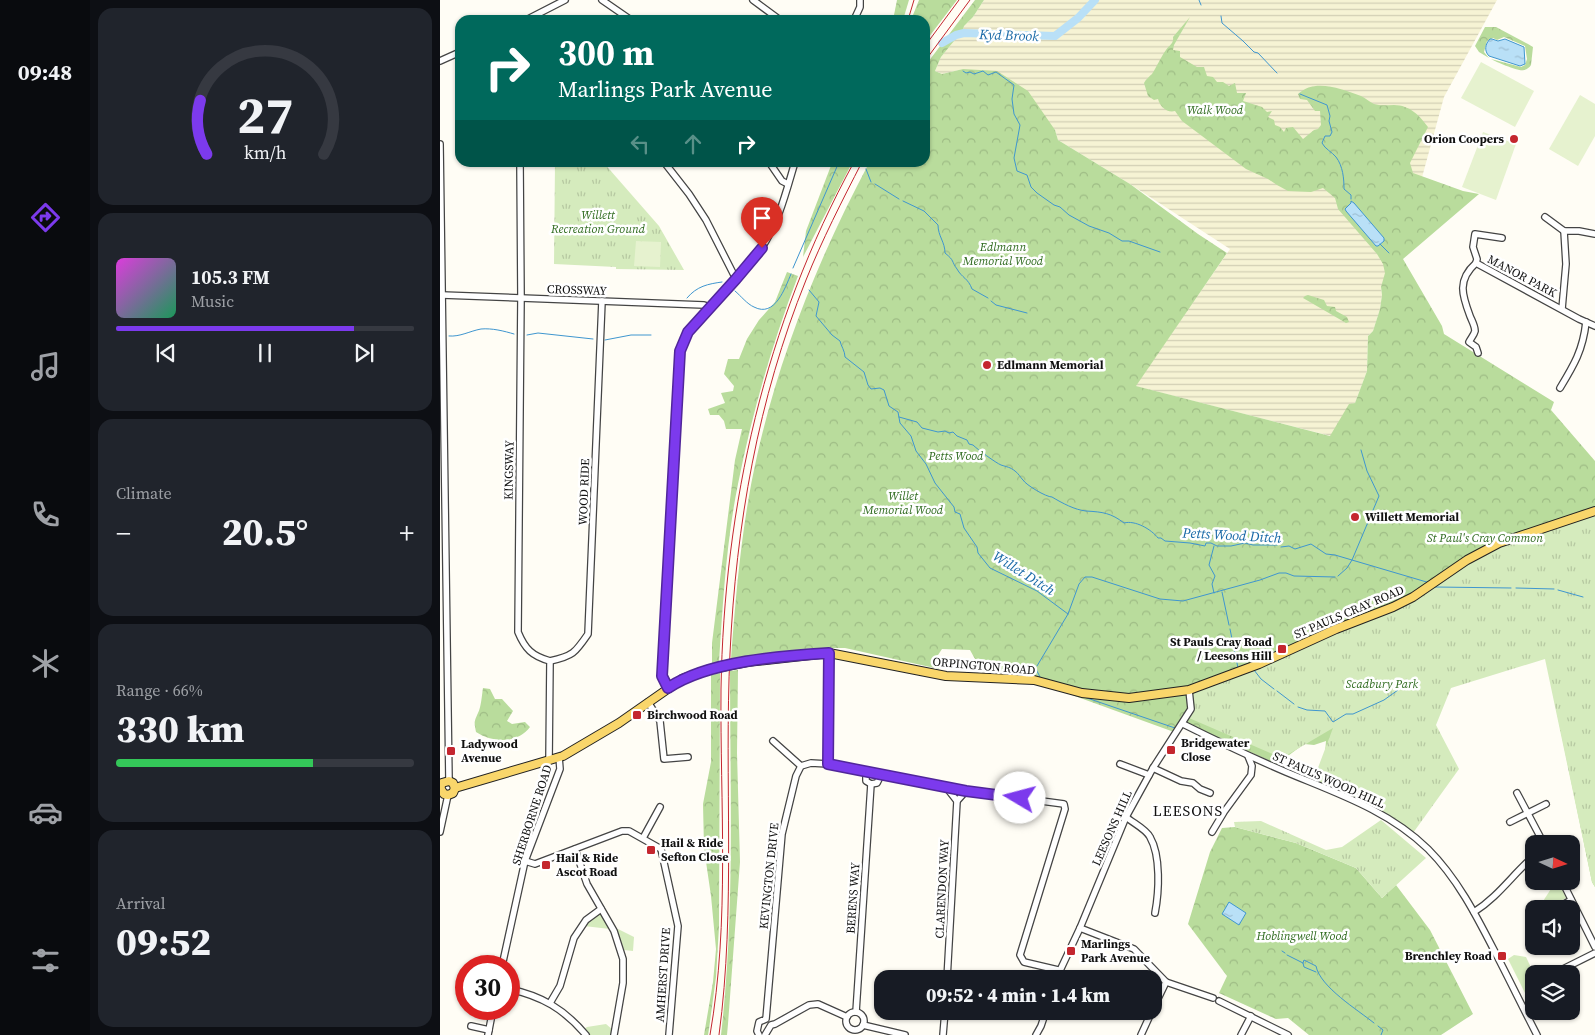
<!DOCTYPE html>
<meta charset="utf-8">
<style>
body{margin:0;font-family:"Source Serif 4",serif;background:#20242c;color:#f1f3f6;height:100vh;display:flex;flex-direction:column;font-size:19px;white-space:nowrap}
*{box-sizing:border-box;margin:0}
p{font-size:16px;color:#9ea1a6}
.icon{flex:none;width:28px;height:28px;fill:none;stroke:currentColor;stroke-width:2;stroke-linecap:round;stroke-linejoin:round}
.map{position:relative;flex:1;overflow:hidden}
.panel{display:flex;flex-direction:column;gap:8px;padding:8px;background:#0d0f14;width:350px}
.panel>*{flex:none}
.hud{position:absolute;left:15px;top:15px;width:475px;height:152px;border-radius:15px;box-shadow:0 1px 4px #0004;background:#00695c;color:#fff;overflow:hidden}
.needle{width:32px;rotate:94deg}
.controls{position:absolute;left:1085px;top:835px;display:grid;gap:10px}
.controls a{display:grid;place-items:center;width:55px;height:55px;border-radius:10px;background:#171b24;box-shadow:0 1px 4px #0004;font-size:25px}
.speed{position:absolute;left:15px;top:955px;display:flex;gap:10px;font-size:25px;font-weight:700;text-align:center}
.speed>*{display:grid;place-content:center;width:65px;height:65px;border-radius:50%;background:#171b24;box-shadow:0 1px 4px #0004;line-height:1}
.speed .limit{border:8px solid #d22;background:#fff;color:#111}
.pin{position:absolute;display:grid;place-items:center;width:42px;height:42px;color:#fff;margin:-51px -21px;border-radius:50% 50% 50% 0;rotate:-45deg;box-shadow:0 0 5px #0007}
.pin .icon{rotate:45deg}
.me{position:absolute;width:55px;margin:-28px;rotate:278deg;stroke-linejoin:round;filter:drop-shadow(0 0 4px #0008)}
.turn{display:flex;align-items:center;gap:18px;height:105px;padding:0 20px;font-size:22px}
.turn .icon{width:65px;height:65px;stroke-width:2.5}
.turn b{display:block;font-size:35px;line-height:42px}
.lanes{display:flex;align-items:center;height:48px;padding:0 20px;background:#0003;justify-content:center;gap:25px;direction:ltr}
.lanes .off{opacity:.35}
.big{font-size:38px;font-weight:800;line-height:1.1}
.panel .card{flex:1;display:flex;flex-direction:column;justify-content:center;gap:8px;min-width:0;padding:0 18px;border-radius:15px;background:#20242c}
.panel .dial{align-items:center;gap:0}
.dial svg{height:130px;overflow:visible;fill:none;stroke:#363941;stroke-width:7;stroke-linecap:round;text-anchor:middle}
.dial text{fill:#f1f3f6;stroke:none}
.song{display:flex;align-items:center;gap:15px}
.cover{width:60px;height:60px;border-radius:8px;background:linear-gradient(135deg,hsl(300 70% 55%),hsl(150 70% 35%))}
.played{height:5px;border-radius:2px;background:linear-gradient(90deg,#7c3aed 80%,#363941 80%)}
.keys{display:flex;justify-content:space-around;direction:ltr}
.heat{display:flex;justify-content:space-between;align-items:center;font-size:28px;direction:ltr}
.charge{height:8px;border-radius:4px;background:linear-gradient(90deg,#34c759 66%,#363941 0)}
.trip{position:absolute;left:434px;top:970px;width:288px;height:50px;border-radius:15px;background:#171b24;box-shadow:0 1px 4px #0004;font-weight:800;line-height:50px;text-align:center}
main{display:flex;flex:1;min-height:0}
.tab-bar{display:flex;flex-direction:column;width:90px;justify-content:space-around;align-items:center;background:#090b0e;color:#9ea1a6}
.tab-bar .icon{width:35px;height:35px}
.tab-bar .current{color:#7c3aed}
.tab-bar b{font-size:22px;color:#f1f3f6}
.map>svg:first-child{display:block}
.farmland{fill:url(#farmland-rules)}
.grass{fill:#d5ebbd}
.forest{fill:url(#forest-crowns)}
.park{fill:url(#park-tufts)}
.pitch{fill:#e6f2cf}
.water{fill:url(#water-ripples);stroke:#3f96cf}
.lines{fill:none;stroke-linecap:round;stroke-linejoin:round}
.stream{stroke:#3f96cf;stroke-width:1}
.river{stroke:#b9e0f7;stroke-width:8}
.minor-casing{stroke:#444;stroke-width:8}
.major-casing{stroke:#222;stroke-width:10}
.minor{stroke:#fff;stroke-width:5.5}
.major{stroke:#f9d66b;stroke-width:8}
.rail{stroke:#c4262e;stroke-width:1}
.major-bridge-casing{stroke:#222;stroke-width:10;stroke-linecap:butt}
.major-bridge{stroke:#f9d66b;stroke-width:8}
.route-casing{stroke:#51269a;stroke-width:12}
.route{stroke:#7c3aed;stroke-width:9}
.poi-dot{fill:#c4262e;stroke:#fff;stroke-width:2}
.labels{text-anchor:middle;dominant-baseline:central;stroke-width:5;stroke-linejoin:round;paint-order:stroke}
.park-label{font-size:12px;font-style:italic;fill:#2f6b1f;stroke:#fff}
.poi-label{font-size:12px;font-weight:bold;fill:#111;stroke:#fff;text-anchor:start}
.street-label{font-size:12px;fill:#111;stroke:#fff}
.water-label{font-size:14px;font-style:italic;fill:#1768a6;stroke:#fff}
.quarter-label{font-size:15px;letter-spacing:1px;fill:#111;stroke:#fff}
</style>
<main>
<nav class="tab-bar">
<b>09:48</b>
<svg class="icon current" aria-label="directions" viewBox="0 0 24 24"><path d="M12 3l9 9-9 9-9-9zM9 14v-3h6M13 9l2 2-2 2"/></svg>
<svg class="icon" aria-label="music" viewBox="0 0 24 24"><path d="M9 18V5l10-2v13"/><circle cx="6" cy="18" r="3"/><circle cx="16" cy="16" r="3"/></svg>
<svg class="icon" aria-label="phone" viewBox="0 0 24 24"><path d="M5 4h4l2 5-3 2q2 4 5 5l2-3 5 2v4C11 20 4 13 5 4z"/></svg>
<svg class="icon" aria-label="climate" viewBox="0 0 24 24"><path d="M12 3v18M4 7l16 10M4 17L20 7"/></svg>
<svg class="icon" aria-label="car" viewBox="0 0 24 24"><path d="M5 17H2v-5l4-1 3-4h7l3 4 3 1v5h-3M9 17h6M6 11h13"/><circle cx="7" cy="17" r="2"/><circle cx="17" cy="17" r="2"/></svg>
<svg class="icon" aria-label="filters" viewBox="0 0 24 24"><path d="M4 7h16M4 17h16"/><circle cx="9" cy="7" r="2"/><circle cx="15" cy="17" r="2"/></svg>
</nav>
<section class="panel">
<div class="card dial"><svg viewBox="0 0 100 80">
<path d="M14 69A42 42 0 1 1 86 69"/>
<path d="M14 69A42 42 0 0 1 10 36" stroke="#7c3aed"/>
<text x="50" y="56" font-size="32" font-weight="700">27</text>
<text x="50" y="72" font-size="11">km/h</text>
</svg></div>
<div class="card">
<div class="song"><i class="cover"></i><div><b>105.3 FM</b><p>Music</p></div></div>
<div class="played"></div>
<div class="keys"><svg class="icon" aria-label="previous" viewBox="0 0 24 24"><path d="M18 5L8 12l10 7zM5 5v14"/></svg><svg class="icon" aria-label="pause" viewBox="0 0 24 24"><path d="M8 5v14M16 5v14"/></svg><svg class="icon" aria-label="next" viewBox="0 0 24 24"><path d="M6 5l10 7-10 7zM19 5v14"/></svg></div>
</div>
<div class="card"><p>Climate</p>
<div class="heat"><a>−</a><b class="big">20.5°</b><a>+</a></div>
</div>
<div class="card"><p>Range · 66%</p><b class="big">330 km</b><div class="charge"></div></div>
<div class="card"><p>Arrival</p><b class="big">09:52</b></div>
</section>
<div class="map">
<svg width="1155" height="1035" viewBox="0 0 1155 1035">
<defs>
<pattern id="farmland-rules" width="6" height="5" patternUnits="userSpaceOnUse" patternTransform="scale(1.25)"><rect width="6" height="5" fill="#f6f3d4"/><path d="M0 2.5h6" fill="none" stroke="#d2cfb5"/></pattern>
<pattern id="forest-crowns" width="20" height="18" patternUnits="userSpaceOnUse" patternTransform="scale(1.25)"><rect width="20" height="18" fill="#b9dc9c"/><path d="M2 6a3 3 0 1 1 6 0M12 15a3 3 0 1 1 6 0" fill="none" stroke="#9ebc85"/></pattern>
<pattern id="park-tufts" width="24" height="20" patternUnits="userSpaceOnUse" patternTransform="scale(1.25)"><rect width="24" height="20" fill="#d5ebbd"/><path d="M3 7l-1-3M5 7V3M7 7l1-3M15 17l-1-3M17 17v-4M19 17l1-3" fill="none" stroke="#b6c8a1"/></pattern>
<pattern id="water-ripples" width="26" height="14" patternUnits="userSpaceOnUse" patternTransform="scale(1.25)"><rect width="26" height="14" fill="#b9e0f7"/><path d="M2 4q2-2 4 0t4 0M15 11q2-2 4 0t4 0" fill="none" stroke="#9ebfd3"/></pattern>
</defs>
<rect width="100%" height="100%" fill="#fffdf5"/>
<polygon class="farmland" points="544,0 1057,0 1004,97 981,181 951,269 941,287 942,295 940,309 933,331 928,336 927,371 915,403 909,405 891,436 695,386 790,249 690,184 618,140 615,130 523,69 502,74 495,71 501,57 523,30 524,26 533,17"/>
<g class="grass">
<polygon points="1116,881 1118,881 1126,898 1106,909 1098,909"/>
<polygon points="159,914 161,914 170,929 144,926"/>
<polygon points="178,929 194,937 193,951 184,950 177,930"/>
<polygon points="1074,955 1086,957 1094,974 1094,1011 1068,959"/>
<polygon points="166,1024 173,1030 171,1035 150,1035 144,1029 147,1027"/>
</g>
<g class="forest">
<polygon points="457,0 469,0 463,20 453,20"/>
<polygon points="479,0 517,0 485,42 485,20 471,20"/>
<path d="M535 0H544L533 17 524 26 523 30 501 57 495 71 502 74 523 69 557 71 588 91 615 130 618 140 690 184 758 234 787 253 696 386 890 436 909 404 915 403 927 371 928 336 933 331 940 309 942 295 941 287 945 273 943 264 937 254 898 209 895 198 883 188 871 192 848 191 837 185 828 179 806 169 742 121 735 111C727 113 720 107 718 99L714 100 708 96 704 83C706 79 709 77 712 74 716 68 722 55 726 50 729 45 734 44 733 37L750 17 734 45 733 50 740 51V57L757 67H764L767 76 773 77 777 82H783L789 86 795 83 797 93H806L803 101 822 107 827 112 832 111 828 117 834 120 835 125 840 127 844 132 846 128 853 127 863 139 874 130 878 129 881 125 880 111H875L867 100 860 99 858 94C875 78 901 89 921 96 925 98 930 102 934 104 941 106 947 105 954 105 970 105 980 116 988 127L970 163 973 173 1023 191 1039 194 963 259 1002 326 1004 334 1114 402 1111 410 1155 461V887L1152 882 1102 640 885 753 886 741 874 745 864 744 837 764 758 729 740 724 734 732 621 691 622 685 579 672 536 671 535 659 530 650 502 649 498 655 492 658 499 669 405 648H374L291 659C296 591 302 522 317 456 340 353 380 255 429 163L485 162V66Z"/>
<path d="M1045 27H1056L1088 44 1093 47 1091 65C1090 67 1086 70 1084 70 1080 72 1056 62 1051 59L1081 67 1085 65 1087 59 1085 46 1064 37 1057 40 1053 38 1047 41 1044 52 1049 58 1039 52 1035 46Z"/>
<polygon points="392,163 412,163 363,257 366,231"/>
<path d="M347 272 358 276C332 344 312 413 298 484 286 543 283 603 279 662L272 664V643L295 460 302 429H286L284 421 279 415H270L268 409 285 403 281 393 293 391 294 386 284 374 288 359H299L307 339 319 320 335 302Z"/>
<polygon points="868,295 884,300 887,306 895,307 896,311 907,317 909,322 906,323 863,298 865,296"/>
<path d="M298 670 297 753 300 862 288 1024 287 1035H281C295 914 290 792 290 671Z"/>
<polygon points="280,673 279,927 276,977 269,1029 268,1035 264,1035 273,982 276,949 271,896 264,848 263,804 271,762 271,675"/>
<path d="M43 688 50 689 55 699H62L73 711 67 721 72 724 85 722 90 727C77 744 53 743 36 732 34 722 34 722 38 713 41 708 42 694 43 688Z"/>
<polygon points="795,827 856,843 916,868 942,898 956,885 990,930 1033,1014 1001,1035 869,1035 848,1018 836,1019 779,993 787,976 748,924 770,852 782,828"/>
</g>
<g class="park">
<polygon points="163,162 219,226 244,270 176,269 176,267 114,264 115,163"/>
<path d="M1155 514V887L1152 882 1105 659 1011 688 996 725 1019 769 973 833C941 809 910 796 873 781L893 728 842 758 749 718 755 707 752 691 964 605 1046 551Z"/>
<polygon points="941,820 986,858 942,898 916,868 856,843 795,827 794,822 821,821 886,850 902,847"/>
</g>
<g class="pitch">
<polygon points="1041,62 1094,91 1075,127 1021,98"/>
<polygon points="1140,95 1155,104 1155,136 1138,166 1109,149"/>
<polygon points="1043,132 1076,144 1056,200 1022,187"/>
<polygon points="196,241 221,242 220,267 194,266"/>
</g>
<g class="water">
<path d="M1050 39H1052L1058 41 1065 39 1084 47 1085 64 1080 66 1049 56C1044 51 1045 44 1050 39Z"/>
<polygon points="911,201 914,203 944,238 944,241 938,246 936,246 906,211 905,209 911,203"/>
<polygon points="789,902 806,913 799,925 782,914"/>
</g>
<g class="lines">
<g class="stream">
<polyline points="759,0 761,5"/>
<polyline points="781,16 782,23 803,41 814,52 818,53 837,73"/>
<polyline points="508,39 511,41"/>
<polyline points="523,71 526,73 530,72 534,74 543,71 548,75 556,72 574,85 572,99 574,114 580,125 574,158 577,171 587,175 591,187 597,193 614,205 620,207 629,215 649,226 669,233 682,241 689,241 720,252"/>
<path d="M860 94 887 105 890 116 889 121 892 132 890 136H885L882 143C885 149 892 152 896 157 903 166 904 179 904 189L911 195V199"/>
<polyline points="426,169 431,182"/>
<polyline points="435,184 459,199"/>
<path d="M463 201 484 211 498 225C498 236 505 242 505 253 515 261 511 261 517 269 522 278 528 278 532 289L548 298"/>
<polyline points="940,244 949,253"/>
<polyline points="353,268 399,162"/>
<path d="M369 290 379 302 376 316 392 335 400 341C401 346 405 351 405 357L424 372 428 385 431 389 440 388 444 390 449 406 458 412 460 423 471 436 476 451 486 464 495 483 514 507 515 512 520 514 524 528 537 547 538 553 550 568 597 591 628 614"/>
<path d="M295 291C301 296 307 304 314 307 335 318 345 288 351 274"/>
<path d="M247 298C257 286 268 284 282 282"/>
<polyline points="551,301 556,305 587,313"/>
<polyline points="87,335 98,333 153,339"/>
<path d="M9 336C20 337 30 331 41 329 52 328 64 331 74 334"/>
<polyline points="165,340 191,335 211,335"/>
<path d="M459 417 477 422 482 428 498 432 505 431 509 433 513 432 517 436 527 440 529 444 533 445C537 449 556 463 561 465 567 467 570 467 575 471 579 474 580 477 583 480 586 485 606 497 612 497 622 503 635 510 646 511 663 512 671 513 684 523 695 520 711 529 718 538H721L725 541 750 543 765 546 766 543H771L777 546H791L805 543 813 545H837"/>
<polyline points="774,546 769,565 775,576 772,584 774,593"/>
<polyline points="841,547 849,546 855,549 871,544 886,554 895,555 990,583"/>
<polyline points="898,576 907,568 912,560 939,496 927,471 921,450"/>
<polyline points="995,587 1071,588"/>
<polyline points="1076,588 1114,589"/>
<polyline points="1118,590 1143,597"/>
<polyline points="782,592 789,625"/>
<polyline points="790,629 798,668"/>
<polyline points="597,666 628,614 639,584 645,577 652,577 720,599 743,601 820,580 839,573 846,573 854,576 895,577"/>
<polyline points="596,669 600,677"/>
<polyline points="814,670 821,679 834,689"/>
<polyline points="837,691 854,704"/>
<polyline points="644,697 735,728"/>
<polyline points="858,707 867,710 885,711 893,722 906,714 913,714 944,700 958,690"/>
<polyline points="842,951 845,953"/>
<polyline points="847,955 863,963 864,967 876,972"/>
<path d="M863 963 864 960 876 966C880 987 918 1010 934 1023"/>
<polyline points="938,1026 943,1030 941,1035"/>
</g>
<polyline class="river" points="502,43 516,35 524,33 615,36 638,18 655,0"/>
<g class="minor-casing">
<g id="minor">
<polyline points="162,0 191,20"/>
<polyline points="313,0 340,20"/>
<polyline points="86,20 125,0"/>
<polyline points="414,20 420,7 420,0"/>
<polyline points="0,61 20,52"/>
<polyline points="0,144 9,781"/>
<path d="M80 162 81 297 78 632C85 649 92 656 110 661L109 761"/>
<polyline points="224,162 249,194 266,220 296,279"/>
<polyline points="329,162 342,181 348,184"/>
<polyline points="1105,217 1124,231 1126,264 1122,309"/>
<polyline points="1124,231 1139,231 1155,234"/>
<polyline points="1036,263 1037,259 1033,247 1035,234 1062,238"/>
<polyline points="2,295 264,305 270,307"/>
<path d="M1038 353 1036 347 1029 342C1031 338 1034 335 1035 331 1035 326 1032 321 1030 316 1022 295 1017 280 1036 263L1139 319 1155 326"/>
<path d="M1120 388C1134 365 1143 350 1146 322"/>
<polyline points="389,653 388,764 526,791 624,804 625,809 580,955 584,962 618,970"/>
<path d="M110 661C133 656 135 653 148 634L162 301"/>
<path d="M228 688 222 677 240 351C246 331 260 319 273 304 290 286 308 269 321 249 339 222 346 192 355 162"/>
<polyline points="208,702 220,721 224,759 248,757"/>
<path d="M743 724C777 741 811 757 846 772 896 793 948 810 988 849 1018 879 1037 917 1056 954 1070 981 1083 1008 1097 1035"/>
<polyline points="333,741 361,766"/>
<polyline points="680,764 709,775"/>
<polyline points="713,768 741,781 753,783 760,789 770,793"/>
<polyline points="426,772 426,781 431,784"/>
<polyline points="431,784 437,783 441,775"/>
<polyline points="506,787 517,801"/>
<polyline points="1077,793 1104,844"/>
<path d="M686 817C693 823 706 829 710 837 721 856 719 892 715 913"/>
<polyline points="1070,822 1106,804"/>
<polyline points="0,832 8,795"/>
<polyline points="772,832 784,812 811,775 812,766 808,756"/>
<polyline points="203,838 220,807"/>
<polyline points="135,849 147,884 174,931 183,959 183,983 174,1035"/>
<polyline points="85,861 95,864 182,831 189,831 221,849 238,926 229,1035"/>
<polyline points="1122,881 1155,947"/>
<polyline points="1116,909 1131,900"/>
<path d="M1034 912C1058 897 1073 874 1094 856"/>
<polyline points="640,928 694,949 726,982 712,1011"/>
<polyline points="62,966 85,861 120,769 119,757"/>
<polyline points="1117,972 1155,953"/>
<polyline points="507,979 517,801 526,791"/>
<polyline points="616,979 640,928 686,817 713,768 751,709 749,690"/>
<polyline points="726,982 773,998"/>
<path d="M69 989C102 996 124 1009 146 1035"/>
<polyline points="779,1001 848,1035"/>
<polyline points="110,1003 120,986 134,938 146,920 161,909"/>
<polyline points="416,1012 431,784"/>
<circle cx="415" cy="1021" r="9"/>
<polyline points="423,1025 465,1035"/>
<polyline points="31,1026 49,1030"/>
<polyline points="48,1035 53,1009"/>
<polyline points="319,1035 317,1031 319,1022 326,1019 342,834 356,776 361,766 371,763 388,764"/>
<polyline points="325,1035 331,1025 335,1024 369,1005 378,1004 407,1017"/>
<polyline points="503,1035 505,1011"/>
<polyline points="596,1035 601,1026 606,1011"/>
<polyline points="701,1035 712,1011"/>
<polyline points="801,1035 811,1016"/>
</g>
</g>
<g class="major-casing">
<g id="major">
<polyline points="307,662 389,653 506,676 594,680 642,693 689,698 749,690 819,664 896,629 953,607 973,597 1027,560 1059,543 1155,511"/>
<polyline points="0,788 4,794 8,795 13,793 15,788"/>
<polyline points="0,788 2,783 9,781 13,783 15,788"/>
<polyline points="15,788 123,756 179,723 242,679 267,670"/>
</g>
</g>
<use href="#minor" class="minor"/>
<use href="#major" class="major"/>
<g class="rail">
<polyline points="468,20 474,0"/>
<polyline points="485,46 519,0"/>
<polyline points="485,61 530,0"/>
<path d="M270 1035C290 921 280 804 281 689 284 505 325 325 414 162"/>
<path d="M279 1035C296 908 284 780 290 653 296 525 318 399 366 280 382 240 402 201 422 162"/>
</g>
<g class="major-bridge-casing">
<polyline id="major-bridge" points="267,670 307,662"/>
</g>
<use href="#major-bridge" class="major-bridge"/>
</g>
<g class="lines">
<g class="route-casing">
<path id="route" d="M322 248 296 279 248 332 240 351 222 676 228 688C268 661 341 656 389 653L388 764 526 791 580 798"/>
</g>
<use href="#route" class="route"/>
</g>
<g class="poi-dot">
<circle cx="1074" cy="139" r="5"/>
<circle cx="547" cy="365" r="5"/>
<circle cx="915" cy="517" r="5"/>
<rect x="837" y="644" width="10" height="10" rx="2.5"/>
<rect x="192" y="710" width="10" height="10" rx="2.5"/>
<rect x="726" y="745" width="10" height="10" rx="2.5"/>
<rect x="6" y="746" width="10" height="10" rx="2.5"/>
<rect x="206" y="845" width="10" height="10" rx="2.5"/>
<rect x="101" y="860" width="10" height="10" rx="2.5"/>
<rect x="626" y="946" width="10" height="10" rx="2.5"/>
<rect x="1057" y="951" width="10" height="10" rx="2.5"/>
</g>
<g class="labels">
<g class="park-label">
<text x="775" y="110">Walk Wood</text>
<text x="158" y="215">Willett<tspan x="158" dy="14">Recreation Ground</tspan></text>
<text x="563" y="247">Edlmann<tspan x="563" dy="14">Memorial Wood</tspan></text>
<text x="516" y="456">Petts Wood</text>
<text x="463" y="496">Willet<tspan x="463" dy="14">Memorial Wood</tspan></text>
<text x="1045" y="538">St Paul's Cray Common</text>
<text x="942" y="684">Scadbury Park</text>
<text x="862" y="936">Hoblingwell Wood</text>
</g>
<g class="poi-label">
<text x="1064" y="139" text-anchor="end">Orion Coopers</text>
<text x="557" y="365">Edlmann Memorial</text>
<text x="925" y="517">Willett Memorial</text>
<text x="832" y="642" text-anchor="end">St Pauls Cray Road<tspan x="832" dy="14">/ Leesons Hill</tspan></text>
<text x="207" y="715">Birchwood Road</text>
<text x="741" y="743">Bridgewater<tspan x="741" dy="14">Close</tspan></text>
<text x="21" y="744">Ladywood<tspan x="21" dy="14">Avenue</tspan></text>
<text x="221" y="843">Hail &amp; Ride<tspan x="221" dy="14">Sefton Close</tspan></text>
<text x="116" y="858">Hail &amp; Ride<tspan x="116" dy="14">Ascot Road</tspan></text>
<text x="641" y="944">Marlings<tspan x="641" dy="14">Park Avenue</tspan></text>
<text x="1052" y="956" text-anchor="end">Brenchley Road</text>
</g>
<g class="street-label">
<text transform="translate(1082 276) rotate(28)">MANOR PARK</text>
<text transform="translate(137 290) rotate(2)">CROSSWAY</text>
<text transform="translate(69 470) rotate(-89)">KINGSWAY</text>
<text transform="translate(144 492) rotate(-88)">WOOD RIDE</text>
<text transform="translate(909 612) rotate(-23)">ST PAULS CRAY ROAD</text>
<text transform="translate(544 666) rotate(5)">ORPINGTON ROAD</text>
<text transform="translate(889 780) rotate(24)">ST PAUL'S WOOD HILL</text>
<text transform="translate(92 815) rotate(-72)">SHERBORNE ROAD</text>
<text transform="translate(672 828) rotate(-66)">LEESONS HILL</text>
<text transform="translate(329 876) rotate(-84)">KEVINGTON DRIVE</text>
<text transform="translate(502 889) rotate(-87)">CLARENDON WAY</text>
<text transform="translate(413 898) rotate(-86)">BERENS WAY</text>
<text transform="translate(223 975) rotate(-86)">AMHERST DRIVE</text>
</g>
<g class="water-label">
<text transform="translate(569 35) rotate(2)">Kyd Brook</text>
<text transform="translate(792 535) rotate(3)">Petts Wood Ditch</text>
<text transform="translate(584 573) rotate(32)">Willet Ditch</text>
</g>
<g class="quarter-label">
<text x="748" y="810">LEESONS</text>
</g>
</g>
</svg>
<div class="controls">
<a><svg class="needle" viewBox="-14 -14 28 28"><path d="M0-13l5 13h-10z" fill="#e53935"/><path d="M0 13l5-13h-10z" fill="#9ea1a6"/></svg></a>
<a><svg class="icon" aria-label="sound" viewBox="0 0 24 24"><path d="M4 9h4l5-4v14l-5-4H4zM17 9q2 3 0 6"/></svg></a>
<a><svg class="icon" aria-label="layers" viewBox="0 0 24 24"><path d="M12 4l9 5-9 5-9-5zM3 14l9 5 9-5"/></svg></a>
</div>
<div class="speed"><div class="limit">30</div></div>
<div class="pin" style="left:322px;top:248px;background:#d93025"><svg class="icon" aria-label="arrive" viewBox="0 0 24 24"><path d="M6 21V4h12l-3 4 3 4H6"/></svg></div>
<svg class="me" style="left:580px;top:798px" viewBox="-20 -20 40 40"><circle r="19" fill="#fff"/><path d="M0-13L10 11 0 6-10 11z" fill="#7c3aed"/></svg>
<div class="trip">09:52 · 4 min · 1.4 km</div>
<div class="hud">
<div class="turn"><svg class="icon" aria-label="right" viewBox="0 0 24 24"><path d="M7 20v-9h11M14 6l5 5-5 5"/></svg><div><b>300 m</b>Marlings Park Avenue</div></div>
<div class="lanes"><svg class="icon off" aria-label="left" viewBox="0 0 24 24"><path d="M17 20v-9H6M10 6l-5 5 5 5"/></svg><svg class="icon off" aria-label="ahead" viewBox="0 0 24 24"><path d="M12 20V5M6 11l6-6 6 6"/></svg><svg class="icon" aria-label="right" viewBox="0 0 24 24"><path d="M7 20v-9h11M14 6l5 5-5 5"/></svg></div>
</div>
</div>
</main>
